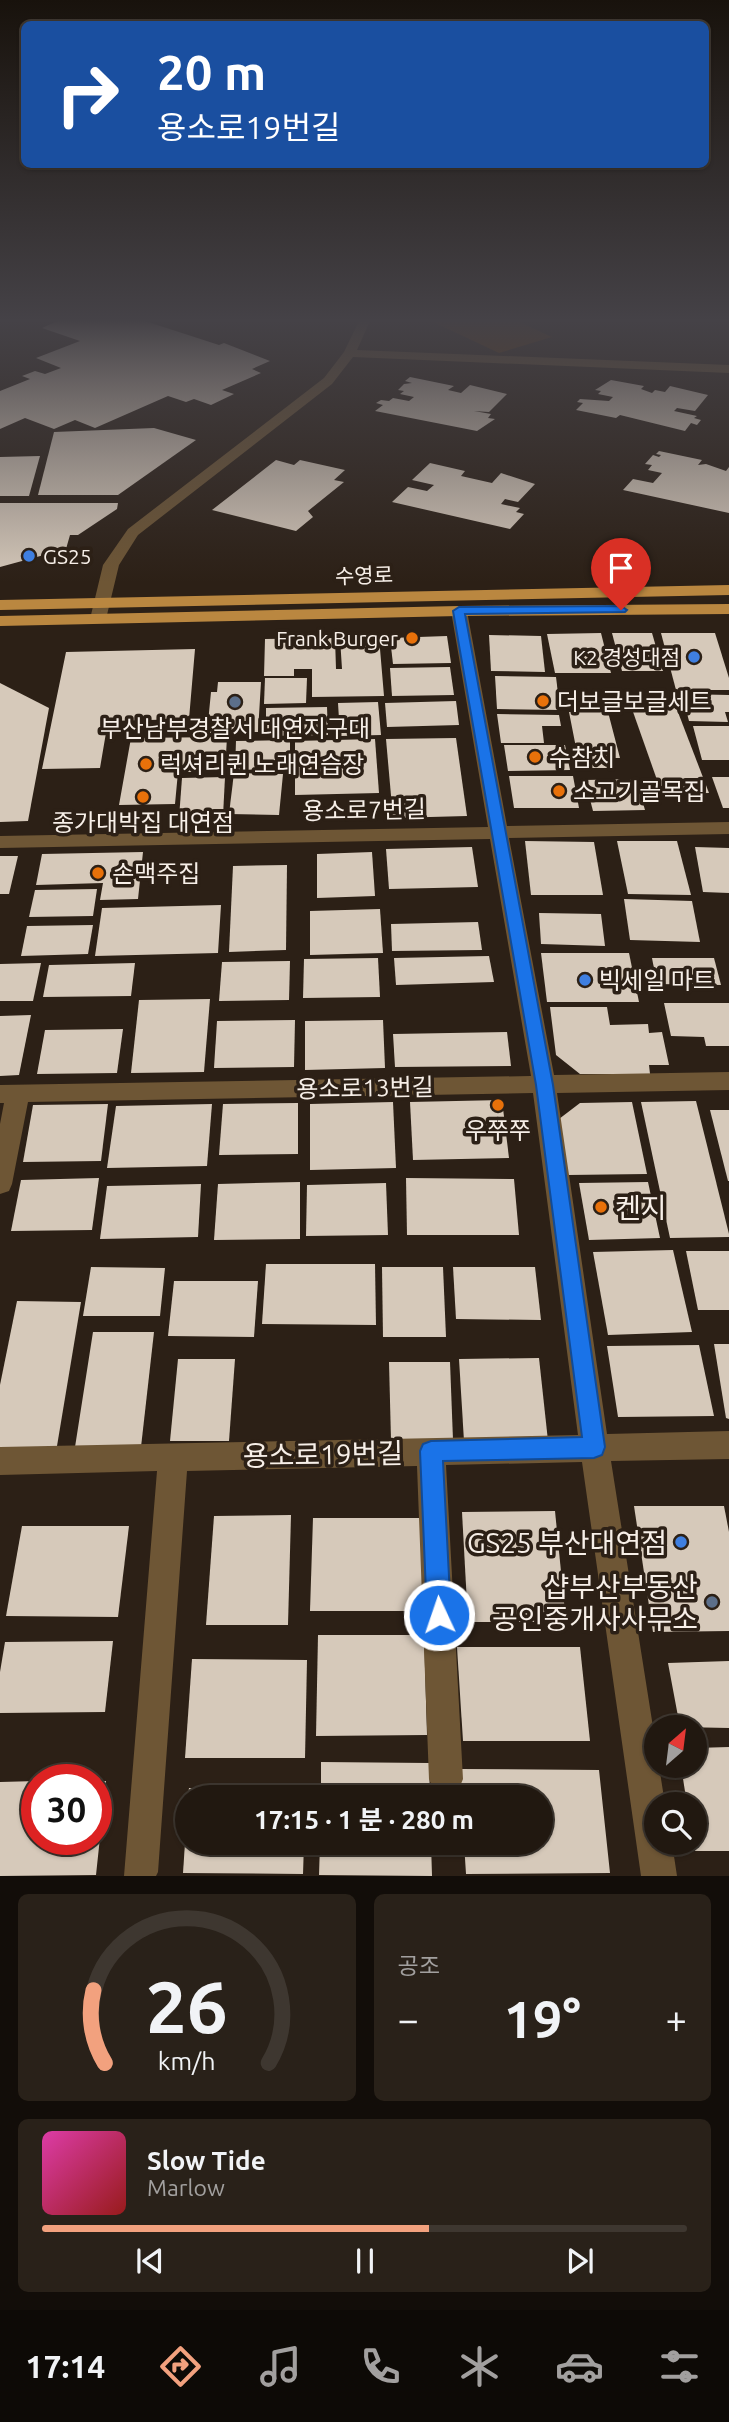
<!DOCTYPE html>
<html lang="ko">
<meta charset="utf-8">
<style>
body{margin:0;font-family:Ubuntu,"Noto Sans KR",sans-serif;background:#292119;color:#f1f3f6;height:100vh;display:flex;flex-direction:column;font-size:26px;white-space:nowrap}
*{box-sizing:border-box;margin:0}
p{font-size:23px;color:#a2a09f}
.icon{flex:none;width:38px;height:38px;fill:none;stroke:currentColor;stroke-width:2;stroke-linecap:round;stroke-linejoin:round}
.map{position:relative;height:1876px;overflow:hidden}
.sheet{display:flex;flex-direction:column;gap:18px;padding:18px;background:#120d09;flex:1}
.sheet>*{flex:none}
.guide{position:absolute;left:21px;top:21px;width:688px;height:147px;border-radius:10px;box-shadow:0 2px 5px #0004,0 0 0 2px #3e3730;background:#1a4fa0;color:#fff;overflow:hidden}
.needle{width:46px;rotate:28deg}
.controls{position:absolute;left:644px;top:1715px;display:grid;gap:14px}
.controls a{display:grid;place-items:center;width:63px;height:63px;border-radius:50%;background:#211810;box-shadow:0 2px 5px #0004,0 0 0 2px #3e3730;font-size:35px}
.speed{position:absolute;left:21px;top:1764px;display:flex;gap:14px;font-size:35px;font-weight:700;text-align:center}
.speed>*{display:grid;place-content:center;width:91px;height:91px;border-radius:50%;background:#211810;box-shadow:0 2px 5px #0004,0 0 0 2px #3e3730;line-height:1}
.speed .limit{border:10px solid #d22;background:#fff;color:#111}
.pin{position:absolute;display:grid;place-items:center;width:60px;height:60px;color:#fff;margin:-72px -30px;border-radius:50% 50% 50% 0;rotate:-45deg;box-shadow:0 0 7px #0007}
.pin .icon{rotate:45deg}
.me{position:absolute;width:77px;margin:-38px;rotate:357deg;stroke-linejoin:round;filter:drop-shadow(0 0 5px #0008)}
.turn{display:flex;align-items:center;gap:24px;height:147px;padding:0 21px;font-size:32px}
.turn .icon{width:91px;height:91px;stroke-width:2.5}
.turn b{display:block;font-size:49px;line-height:60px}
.big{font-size:52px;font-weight:700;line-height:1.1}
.sheet .widget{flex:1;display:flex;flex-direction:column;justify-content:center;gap:10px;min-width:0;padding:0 24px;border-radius:10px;background:#292119}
.sheet .dial{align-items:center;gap:0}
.dial svg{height:182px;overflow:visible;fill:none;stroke:#3e3730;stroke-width:7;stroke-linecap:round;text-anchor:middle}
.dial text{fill:#f1f3f6;stroke:none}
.song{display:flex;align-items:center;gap:21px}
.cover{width:84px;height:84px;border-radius:10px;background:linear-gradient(135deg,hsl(320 70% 55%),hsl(0 70% 35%))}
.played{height:7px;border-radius:4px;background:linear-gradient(90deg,#f2a17e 60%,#3e3730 60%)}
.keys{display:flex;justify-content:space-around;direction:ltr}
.heat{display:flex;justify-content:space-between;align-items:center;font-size:38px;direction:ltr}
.sheet .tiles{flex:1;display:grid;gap:18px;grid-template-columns:1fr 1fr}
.widget:last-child{grid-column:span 2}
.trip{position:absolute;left:175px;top:1785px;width:378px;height:70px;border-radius:35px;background:#211810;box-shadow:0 2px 5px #0004,0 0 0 2px #3e3730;font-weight:700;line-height:70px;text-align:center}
.tabs{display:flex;height:112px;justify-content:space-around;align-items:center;background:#0d0a06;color:#a2a09f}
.tabs .icon{width:49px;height:49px}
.tabs .on{color:#f2a17e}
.tabs b{font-size:32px;color:#f1f3f6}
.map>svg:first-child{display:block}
.green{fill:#653606}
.building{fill:#d6c9ba}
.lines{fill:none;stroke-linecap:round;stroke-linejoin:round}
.minor{fill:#6e5635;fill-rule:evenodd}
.major{fill:#ba8740;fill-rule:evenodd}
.route{fill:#1a73e8;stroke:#114b97;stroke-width:2}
.shop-dot{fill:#3f7fe0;stroke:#2c2016;stroke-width:2.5}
.food-dot{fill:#e8710a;stroke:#2c2016;stroke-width:2.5}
.service-dot{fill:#5c6f8a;stroke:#2c2016;stroke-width:2.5}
.labels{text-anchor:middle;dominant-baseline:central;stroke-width:7;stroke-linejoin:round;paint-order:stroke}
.far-poi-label{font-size:21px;fill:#f7efe8;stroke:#2c2016;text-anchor:end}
.far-street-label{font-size:21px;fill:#f7efe8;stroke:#2c2016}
.poi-label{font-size:24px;fill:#f7efe8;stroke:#2c2016;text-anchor:start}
.street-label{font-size:24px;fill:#f7efe8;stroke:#2c2016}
.near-poi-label{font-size:28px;fill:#f7efe8;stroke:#2c2016;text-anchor:end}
.near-street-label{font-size:28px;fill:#f7efe8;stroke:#2c2016}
</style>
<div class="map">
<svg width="729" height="1876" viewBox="0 0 729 1876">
<rect width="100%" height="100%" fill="#2c2016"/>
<polygon class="green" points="431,321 517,321 552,337 499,353"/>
<g class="building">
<polygon points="57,321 145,321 219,345 224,343 270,361 252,369 261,373 222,390 234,394 211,405 194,399 186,402 168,396 95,428 75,420 54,429 25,418 0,429 0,391 30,379 22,376 35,371 45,374 61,368 36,358 80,341 42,328"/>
<polygon points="410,377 454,386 448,390 461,393 470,385 507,394 489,412 474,411 491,414 488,418 495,419 477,431 375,411 383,405 376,403 381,400 389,401 393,398 409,401 414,397 400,394 404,391 398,390 404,384 412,383 405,381"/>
<polygon points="611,380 644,386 641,389 652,393 655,390 665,392 670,386 708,395 695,411 677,408 674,411 697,416 694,418 701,420 697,425 691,423 685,431 620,415 616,418 576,410 583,403 577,402 580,399 609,401 613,397 598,394 601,391 595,390"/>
<polygon points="154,428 196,440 118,495 38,495 54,432"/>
<polygon points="659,451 702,460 698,465 706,464 726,471 729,467 729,513 623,490 633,479 653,483 662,473 648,470 652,465 645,464 653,455 659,457 661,455 656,454"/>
<polygon points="40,456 29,496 0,496 0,457"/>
<polygon points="276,460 294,465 300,460 345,470 334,480 344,482 308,511 313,517 296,531 212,510"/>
<polygon points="430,463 465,471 461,476 492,483 501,473 535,484 518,502 505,499 501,504 520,508 516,512 524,514 510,529 392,502 408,487 427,491 434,485 412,480"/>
<polygon points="0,503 118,503 117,509 78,535 70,535 66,549 0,567"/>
<polygon points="601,633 611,673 555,673 547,634"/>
<polygon points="612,633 652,633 663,671 622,671"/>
<polygon points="661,633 715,633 729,678 729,690 676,690"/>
<polygon points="489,635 541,636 545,672 491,671"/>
<polygon points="447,636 451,663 393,664 390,638"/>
<polygon points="379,637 384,696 312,697 312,669 294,669 294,676 264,676 265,639 335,638 336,669 342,669 340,638"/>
<polygon points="195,649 189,719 108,721 100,768 42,769 66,652"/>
<polygon points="450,667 454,695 392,696 390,668"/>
<polygon points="495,676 556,677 560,710 497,709"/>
<polygon points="265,678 307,678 306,703 264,704"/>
<polygon points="218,682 261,682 258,732 207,733 211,692 217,692"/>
<polygon points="0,683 49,708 28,821 0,822"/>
<polygon points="682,694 729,695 729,712 725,712 728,722 689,721"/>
<polygon points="456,701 459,725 387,727 385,703"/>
<polygon points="378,702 381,735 340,736 338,703"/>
<polygon points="327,707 328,735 266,736 266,708"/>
<polygon points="676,707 709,793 662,794 632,709"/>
<polygon points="569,712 608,712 620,758 610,758 613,768 580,768"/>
<polygon points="497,714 559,715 561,726 542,726 544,743 501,743"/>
<polygon points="693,726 729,726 729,760 702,760"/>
<polygon points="227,737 225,772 178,772 175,804 119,805 131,738"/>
<polygon points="456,738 467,816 393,818 386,739"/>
<polygon points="375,739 379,793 295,795 295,741"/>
<polygon points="290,740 290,769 235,770 236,741"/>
<polygon points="504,745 565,745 570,770 508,771"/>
<polygon points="234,773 283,774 279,815 229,814"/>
<polygon points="509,776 573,776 579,808 514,808"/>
<polygon points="225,777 223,816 179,818 182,778"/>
<polygon points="712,777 729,777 729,808 723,808"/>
<polygon points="636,779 645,810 593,811 585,780"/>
<polygon points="525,841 594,842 603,895 531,895"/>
<polygon points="617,841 677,841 691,895 628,894"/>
<polygon points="472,847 478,887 389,889 386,849"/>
<polygon points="695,847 729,848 729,893 703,892"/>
<polygon points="143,852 138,899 100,900 103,883 36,885 42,854"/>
<polygon points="372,852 375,896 317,898 317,854"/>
<polygon points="0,856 18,856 9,894 0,894"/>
<polygon points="287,865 286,950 229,952 233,866"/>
<polygon points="97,889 93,916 29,917 35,890"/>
<polygon points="624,899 692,901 700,942 630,940"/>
<polygon points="221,905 218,953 95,956 102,908"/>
<polygon points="380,909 383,953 310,955 310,911"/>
<polygon points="539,913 601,914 605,946 541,944"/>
<polygon points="478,922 482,950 392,951 391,924"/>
<polygon points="93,925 88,954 21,956 27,926"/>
<polygon points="541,953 629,953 639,1002 547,1002"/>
<polygon points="489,956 494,982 396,985 394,958"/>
<polygon points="378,958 380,997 303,998 304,959"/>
<polygon points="652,958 714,958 721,985 657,984"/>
<polygon points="290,961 289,1000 219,1001 222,962"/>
<polygon points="41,963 33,1001 0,1001 0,964"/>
<polygon points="135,963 131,996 43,997 49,965"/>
<polygon points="210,999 204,1072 131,1073 139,1000"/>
<polygon points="664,1003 729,1003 729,1046 706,1046 704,1037 671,1036"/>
<polygon points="550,1007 607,1007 610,1025 648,1024 649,1033 662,1032 669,1065 649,1065 650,1074 580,1074 556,1055"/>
<polygon points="31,1015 19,1075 0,1076 0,1016"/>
<polygon points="295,1020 294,1067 214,1068 217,1021"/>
<polygon points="383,1020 385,1068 305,1070 305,1021"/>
<polygon points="123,1029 117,1073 37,1074 45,1030"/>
<polygon points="507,1032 511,1066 395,1067 393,1034"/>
<polygon points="502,1100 509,1158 413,1160 410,1102"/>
<polygon points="696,1101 729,1234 729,1237 670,1238 641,1102"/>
<polygon points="393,1102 396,1168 310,1170 310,1104"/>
<polygon points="632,1102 647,1174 568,1175 559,1119 580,1103"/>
<polygon points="298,1103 298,1154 219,1155 223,1104"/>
<polygon points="108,1104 101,1161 23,1162 33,1105"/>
<polygon points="212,1104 207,1166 107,1168 116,1106"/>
<polygon points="710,1110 729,1110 729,1181 728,1181"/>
<polygon points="99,1178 92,1230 11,1231 21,1180"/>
<polygon points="406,1178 514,1179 519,1235 407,1235"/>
<polygon points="300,1182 300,1239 214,1240 218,1184"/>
<polygon points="648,1182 660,1238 589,1240 579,1183"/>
<polygon points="386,1183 388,1235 306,1236 307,1185"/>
<polygon points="201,1184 198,1237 100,1239 107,1186"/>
<polygon points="673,1250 692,1332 608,1335 593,1252"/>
<polygon points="686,1251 729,1251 729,1310 698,1310"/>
<polygon points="266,1264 375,1264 376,1325 262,1324"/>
<polygon points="91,1267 165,1268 160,1316 83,1316"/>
<polygon points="382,1267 443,1267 446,1337 383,1337"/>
<polygon points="453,1267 535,1267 541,1320 456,1319"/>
<polygon points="174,1281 258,1281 254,1337 168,1336"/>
<polygon points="17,1301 81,1302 56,1452 0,1451 0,1385"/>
<polygon points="93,1332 154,1332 141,1447 75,1447"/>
<polygon points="714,1344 729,1344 729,1419 726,1418"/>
<polygon points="699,1345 714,1416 618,1417 607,1346"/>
<polygon points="539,1358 548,1441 464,1441 459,1359"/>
<polygon points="178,1359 235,1359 229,1441 170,1441"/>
<polygon points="389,1362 450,1362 453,1440 391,1440"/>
<polygon points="634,1506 724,1506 729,1532 729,1631 653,1632"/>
<polygon points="555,1511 566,1622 468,1622 462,1512"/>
<polygon points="291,1515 288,1625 206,1625 214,1516"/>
<polygon points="313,1518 423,1518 426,1611 310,1611"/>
<polygon points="22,1526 129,1526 118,1617 6,1616"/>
<polygon points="318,1635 424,1635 427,1735 316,1736"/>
<polygon points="113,1641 105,1712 0,1713 0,1672 5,1642"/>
<polygon points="457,1647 580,1647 590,1741 463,1741"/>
<polygon points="192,1659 307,1660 305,1758 185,1758"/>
<polygon points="729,1661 729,1728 680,1727 668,1663"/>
<polygon points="729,1747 729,1851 695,1851 695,1804 687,1804 681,1766 695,1766 695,1748"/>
<polygon points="321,1762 429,1763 430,1797 321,1797"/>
<polygon points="460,1769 599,1770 610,1873 466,1874 464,1843 541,1843 541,1797 462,1797"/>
<polygon points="37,1781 37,1839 96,1839 96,1781 106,1781 96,1875 0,1876 0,1782"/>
<polygon points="305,1787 305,1797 188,1797 189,1788"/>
<polygon points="185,1843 304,1843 303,1874 183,1873"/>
<polygon points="320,1843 431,1843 432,1876 319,1875"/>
</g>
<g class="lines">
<g class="minor">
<polygon points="359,321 370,321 357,350 729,365 729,373 353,357 332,384 138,535 119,565 106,619 104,622 92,622 90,619 103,565 128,529 324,378 344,352"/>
<polygon points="459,606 467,611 507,826 729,822 729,834 509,838 554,1075 729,1072 729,1090 557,1093 607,1434 729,1431 729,1459 611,1461 656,1746 656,1766 659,1766 665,1804 656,1804 656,1843 672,1843 677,1876 641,1876 582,1462 446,1465 463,1779 458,1791 446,1796 434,1791 429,1779 417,1466 187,1471 158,1872 156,1876 124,1876 157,1471 0,1475 0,1447 578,1435 533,1093 28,1102 12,1184 9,1191 0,1194 0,1124 4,1103 0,1103 0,1085 531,1076 490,839 0,848 0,836 488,827 451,611"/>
</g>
<g class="major">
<polygon points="729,585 729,595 0,610 0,600"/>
<polygon points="729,604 729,614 459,616 0,626 0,616 459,606"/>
</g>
</g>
<linearGradient id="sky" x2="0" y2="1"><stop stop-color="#18120c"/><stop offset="0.55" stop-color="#454247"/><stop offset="1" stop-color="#454247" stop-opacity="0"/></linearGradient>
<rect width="729" height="583" fill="url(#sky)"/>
<polygon class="route" points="621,606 627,610 625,612 465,614 553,1085 605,1447 602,1455 594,1458 443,1461 451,1615 447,1624 439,1627 430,1624 427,1615 420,1451 423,1444 431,1441 582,1437 536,1085 453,611 459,607"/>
<g class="shop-dot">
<circle cx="29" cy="556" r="7"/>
<circle cx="694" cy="657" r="7"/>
<circle cx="585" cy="980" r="7"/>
<circle cx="681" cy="1542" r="7"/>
</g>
<g class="food-dot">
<circle cx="412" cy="638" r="7"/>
<circle cx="543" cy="701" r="7"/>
<circle cx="535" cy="757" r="7"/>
<circle cx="146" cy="764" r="7"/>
<circle cx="559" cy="791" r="7"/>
<circle cx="143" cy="797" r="7"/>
<circle cx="98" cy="873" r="7"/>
<circle cx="498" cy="1105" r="7"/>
<circle cx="601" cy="1207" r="7"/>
</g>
<g class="service-dot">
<circle cx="235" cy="702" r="7"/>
<circle cx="712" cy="1602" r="7"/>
</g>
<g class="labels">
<g class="far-poi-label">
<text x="43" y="556" text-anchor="start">GS25</text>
<text x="398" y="638">Frank Burger</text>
<text x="680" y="657">K2 경성대점</text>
</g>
<g class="far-street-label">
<text transform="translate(364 575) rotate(-2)">수영로</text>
</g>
<g class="poi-label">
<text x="557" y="701">더보글보글세트</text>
<text x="235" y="728" text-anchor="middle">부산남부경찰서 대연지구대</text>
<text x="549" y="757">수참치</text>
<text x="160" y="764">럭셔리퀸 노래연습장</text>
<text x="573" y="791">소고기골목집</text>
<text x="143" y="822" text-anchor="middle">종가대박집 대연점</text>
<text x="112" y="873">손맥주집</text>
<text x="599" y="980">빅세일 마트</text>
<text x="498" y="1130" text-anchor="middle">우쭈쭈</text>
</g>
<g class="street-label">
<text transform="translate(364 810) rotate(-1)">용소로7번길</text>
<text transform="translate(365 1088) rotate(-1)">용소로13번길</text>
</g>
<g class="near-poi-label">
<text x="615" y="1207" text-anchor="start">켄지</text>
<text x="667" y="1542">GS25 부산대연점</text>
<text x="698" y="1586">샵부산부동산<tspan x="698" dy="32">공인중개사사무소</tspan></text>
</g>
<g class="near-street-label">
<text transform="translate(323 1454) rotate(-1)">용소로19번길</text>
</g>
</g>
</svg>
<div class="controls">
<a><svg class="needle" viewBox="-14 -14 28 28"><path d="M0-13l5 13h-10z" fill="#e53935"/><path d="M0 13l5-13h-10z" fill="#a2a09f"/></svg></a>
<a><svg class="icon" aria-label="search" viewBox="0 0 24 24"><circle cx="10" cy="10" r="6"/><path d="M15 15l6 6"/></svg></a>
</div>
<div class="speed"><div class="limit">30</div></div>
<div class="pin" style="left:621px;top:610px;background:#d93025"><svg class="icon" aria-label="arrive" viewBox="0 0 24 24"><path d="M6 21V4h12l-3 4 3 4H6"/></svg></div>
<svg class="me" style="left:439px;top:1615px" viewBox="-20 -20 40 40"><circle r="17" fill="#1a73e8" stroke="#fff" stroke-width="3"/><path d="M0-11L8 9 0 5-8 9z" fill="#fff"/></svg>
<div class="trip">17:15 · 1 분 · 280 m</div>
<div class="guide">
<div class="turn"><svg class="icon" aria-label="right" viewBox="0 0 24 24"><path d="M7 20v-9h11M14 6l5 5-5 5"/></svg><div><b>20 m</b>용소로19번길</div></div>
</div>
</div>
<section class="sheet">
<div class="tiles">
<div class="widget dial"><svg viewBox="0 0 100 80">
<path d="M14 69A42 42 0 1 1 86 69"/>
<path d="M14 69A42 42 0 0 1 9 37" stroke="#f2a17e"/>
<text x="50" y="56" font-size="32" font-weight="700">26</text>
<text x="50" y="72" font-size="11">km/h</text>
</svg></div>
<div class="widget"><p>공조</p>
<div class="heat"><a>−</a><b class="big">19°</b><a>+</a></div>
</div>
<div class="widget">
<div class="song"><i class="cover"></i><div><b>Slow Tide</b><p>Marlow</p></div></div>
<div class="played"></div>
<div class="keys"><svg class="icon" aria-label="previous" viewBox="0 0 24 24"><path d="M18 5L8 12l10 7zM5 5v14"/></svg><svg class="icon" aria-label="pause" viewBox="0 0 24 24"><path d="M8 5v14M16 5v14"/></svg><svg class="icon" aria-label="next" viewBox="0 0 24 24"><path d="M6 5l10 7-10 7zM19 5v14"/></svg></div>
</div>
</div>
</section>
<nav class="tabs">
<b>17:14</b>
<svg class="icon on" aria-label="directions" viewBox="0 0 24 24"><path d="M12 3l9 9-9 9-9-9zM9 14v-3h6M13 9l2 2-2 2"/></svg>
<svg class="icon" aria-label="music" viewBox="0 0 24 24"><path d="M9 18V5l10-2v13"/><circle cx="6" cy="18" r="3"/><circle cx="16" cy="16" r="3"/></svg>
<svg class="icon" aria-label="phone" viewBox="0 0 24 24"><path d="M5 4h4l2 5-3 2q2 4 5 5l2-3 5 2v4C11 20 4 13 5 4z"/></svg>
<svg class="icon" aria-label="climate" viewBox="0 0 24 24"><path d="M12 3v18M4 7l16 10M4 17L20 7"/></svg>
<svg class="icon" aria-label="car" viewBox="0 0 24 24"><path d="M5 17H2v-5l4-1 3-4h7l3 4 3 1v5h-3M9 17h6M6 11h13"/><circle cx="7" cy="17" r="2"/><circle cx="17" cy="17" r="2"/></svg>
<svg class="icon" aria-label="filters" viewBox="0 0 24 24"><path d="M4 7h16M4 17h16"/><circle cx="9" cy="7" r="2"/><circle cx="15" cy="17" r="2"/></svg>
</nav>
